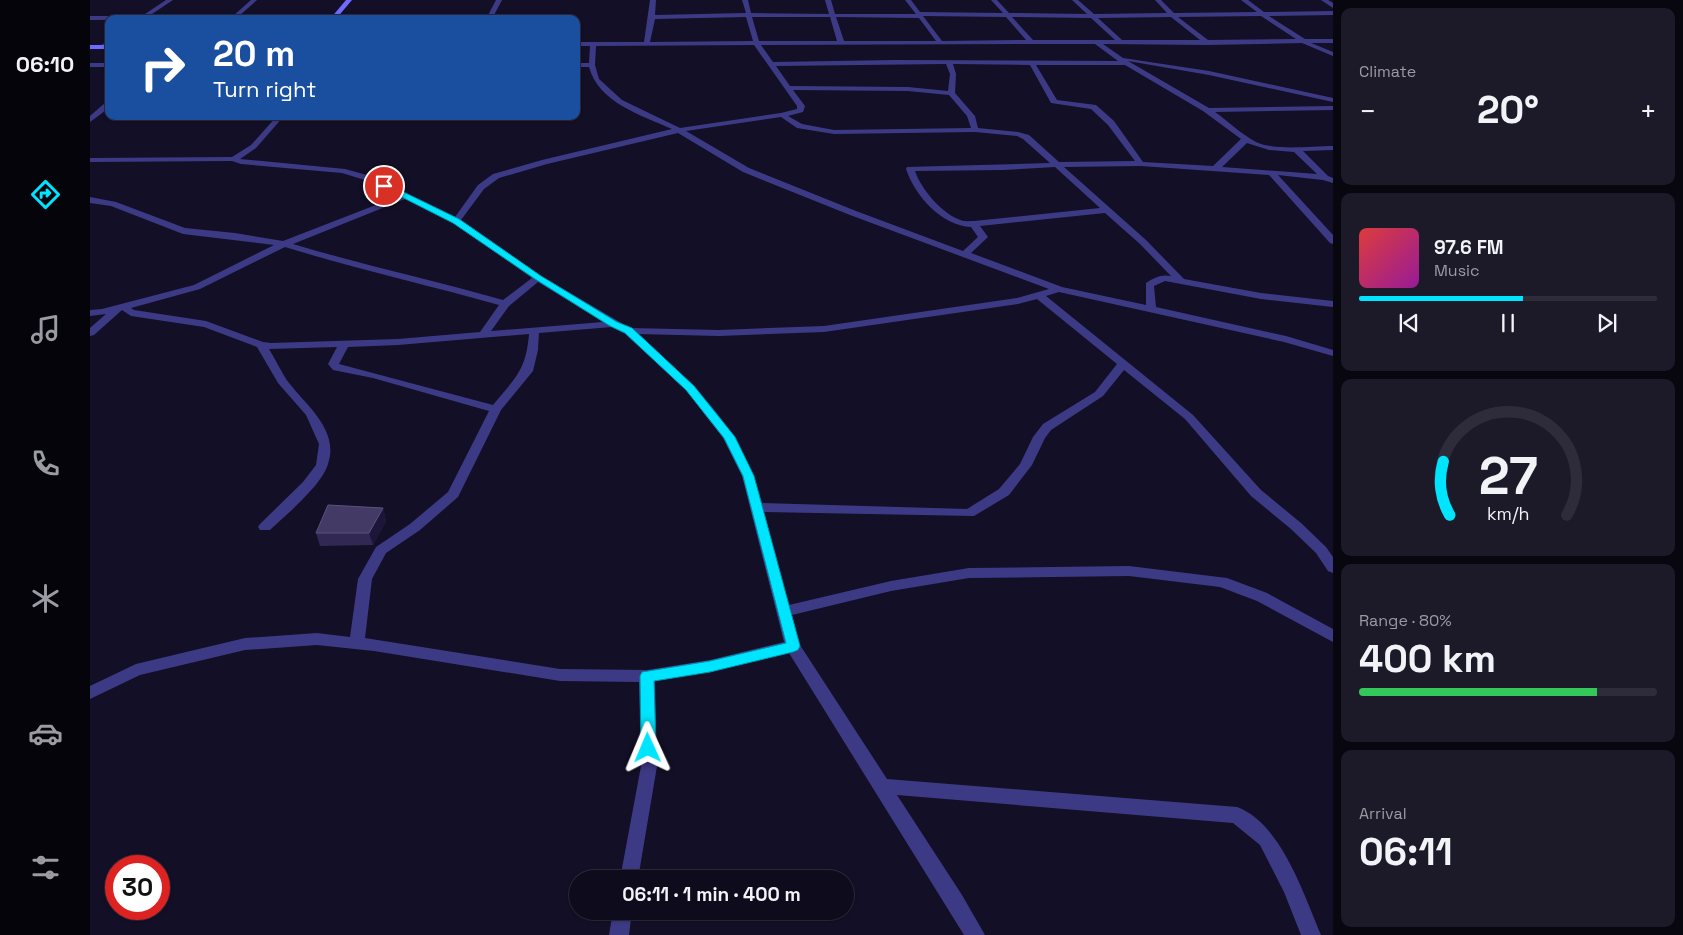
<!DOCTYPE html>
<meta charset="utf-8">
<style>
body{margin:0;font-family:"Space Grotesk",sans-serif;background:#1c1929;color:#f1f3f6;height:100vh;display:flex;flex-direction:column;font-size:19px;white-space:nowrap}
*{box-sizing:border-box;margin:0}
p{font-size:16px;color:#9b9ba3}
.icon{flex:none;width:28px;height:28px;fill:none;stroke:currentColor;stroke-width:2;stroke-linecap:round;stroke-linejoin:round}
.map{position:relative;flex:1;overflow:hidden}
.drawer{display:flex;flex-direction:column;gap:8px;padding:8px;background:#08060f;width:350px}
.drawer>*{flex:none}
.top-card{position:absolute;left:15px;top:15px;width:475px;height:105px;border-radius:10px;box-shadow:0 1px 4px #0004,0 0 0 1px #2e2b3b;background:#1a4fa0;color:#fff;overflow:hidden}
.speed{position:absolute;left:15px;top:855px;display:flex;gap:10px;font-size:25px;font-weight:700;text-align:center}
.speed>*{display:grid;place-content:center;width:65px;height:65px;border-radius:50%;background:#0e0b1c;box-shadow:0 1px 4px #0004,0 0 0 1px #2e2b3b;line-height:1}
.speed .limit{border:8px solid #d22;background:#fff;color:#111}
.pin{position:absolute;display:grid;place-items:center;width:42px;height:42px;color:#fff;margin:-21px;border:2px solid #fff;border-radius:50%;box-shadow:0 1px 5px #0007}
.me{position:absolute;width:55px;margin:-28px;rotate:359deg;stroke-linejoin:round;filter:drop-shadow(0 0 4px #0008)}
.turn{display:flex;align-items:center;gap:18px;height:105px;padding:0 25px;font-size:22px}
.turn .icon{width:65px;height:65px;stroke-width:2.5}
.turn b{display:block;font-size:35px;line-height:42px}
.big{font-size:38px;font-weight:700;line-height:1.1}
.drawer .tile{flex:1;display:flex;flex-direction:column;justify-content:center;gap:8px;min-width:0;padding:0 18px;border-radius:10px;background:#1c1929}
.drawer .dial{align-items:center;gap:0}
.dial svg{height:130px;overflow:visible;fill:none;stroke:#2e2b3b;stroke-width:7;stroke-linecap:round;text-anchor:middle}
.dial text{fill:#f1f3f6;stroke:none}
.song{display:flex;align-items:center;gap:15px}
.cover{width:60px;height:60px;border-radius:8px;background:linear-gradient(135deg,hsl(0 70% 55%),hsl(300 70% 35%))}
.played{height:5px;border-radius:2px;background:linear-gradient(90deg,#00e5ff 55%,#2e2b3b 55%)}
.keys{display:flex;justify-content:space-around;direction:ltr}
.heat{display:flex;justify-content:space-between;align-items:center;font-size:28px;direction:ltr}
.charge{height:8px;border-radius:4px;background:linear-gradient(90deg,#34c759 80%,#2e2b3b 0)}
.trip{position:absolute;left:479px;top:870px;width:285px;height:50px;border-radius:25px;background:#0e0b1c;box-shadow:0 1px 4px #0004,0 0 0 1px #2e2b3b;font-weight:700;line-height:50px;text-align:center}
main{display:flex;flex:1;min-height:0}
.menu{display:flex;flex-direction:column;width:90px;justify-content:space-around;align-items:center;background:#06040b;color:#9b9ba3}
.menu .icon{width:35px;height:35px}
.menu .selected{color:#00e5ff}
.menu b{font-size:22px;color:#f1f3f6}
.map>svg:first-child{display:block}
.lines{fill:none;stroke-linecap:round;stroke-linejoin:round}
.street{fill:#3d3a85;fill-rule:evenodd}
.secondary{fill:#6f6bff;fill-rule:evenodd}
.wall{fill:#312854}
.shaded-wall{fill:#1d163a}
.building{fill:#433a66;stroke:#5a527e}
.route{fill:#00e5ff;stroke:#0095a6}
</style>
<main>
<nav class="menu">
<b>06:10</b>
<svg class="icon selected" aria-label="directions" viewBox="0 0 24 24"><path d="M12 3l9 9-9 9-9-9zM9 14v-3h6M13 9l2 2-2 2"/></svg>
<svg class="icon" aria-label="music" viewBox="0 0 24 24"><path d="M9 18V5l10-2v13"/><circle cx="6" cy="18" r="3"/><circle cx="16" cy="16" r="3"/></svg>
<svg class="icon" aria-label="phone" viewBox="0 0 24 24"><path d="M5 4h4l2 5-3 2q2 4 5 5l2-3 5 2v4C11 20 4 13 5 4z"/></svg>
<svg class="icon" aria-label="climate" viewBox="0 0 24 24"><path d="M12 3v18M4 7l16 10M4 17L20 7"/></svg>
<svg class="icon" aria-label="car" viewBox="0 0 24 24"><path d="M5 17H2v-5l4-1 3-4h7l3 4 3 1v5h-3M9 17h6M6 11h13"/><circle cx="7" cy="17" r="2"/><circle cx="17" cy="17" r="2"/></svg>
<svg class="icon" aria-label="filters" viewBox="0 0 24 24"><path d="M4 7h16M4 17h16"/><circle cx="9" cy="7" r="2"/><circle cx="15" cy="17" r="2"/></svg>
</nav>
<div class="map">
<svg width="1243" height="935" viewBox="0 0 1243 935">
<rect width="100%" height="100%" fill="#130f26"/>
<g class="lines">
<g class="street">
<polygon points="76,0 83,0 59,16 143,16 161,0 167,0 149,16 243,16 246,18 0,20 0,16 52,16"/>
<polygon points="406,0 412,0 402,19 396,19"/>
<path d="M560 0H566L565 15 656 13 652 0H658L661 13 739 14 735 0H741L745 14H826L815 0H821L830 12 913 13 901 0H907L919 13 997 14 982 0H988L1004 14 1077 13 1065 0H1071L1084 13 1167 12 1151 0H1158L1174 12 1243 11V15L1179 16 1215 39H1243V43H1221L1243 52V56L1212 43 1118 45 1013 44 1033 58 1119 71 1243 98V102L1119 75 1038 61 1119 108 1243 106V110L1125 112C1139 122 1151 134 1166 142 1185 151 1221 146 1243 146V150L1213 151 1238 176 1243 178V183L1233 180 1188 175 1243 235V244L1240 243 1179 175 1051 166 974 167 1056 240 1094 279 1171 293 1243 301V307L1171 299 1075 281 1064 286 1066 307 1196 336 1243 350V356L1194 342 969 292 956 296 1103 415 1171 490 1211 523 1236 547 1243 557V573L1238 571 1226 553 1201 529 1161 496 1095 419 1034 370 1013 396 961 430 955 438 942 465 919 495 884 516 674 512 699 605 801 581 879 568 1039 566 1137 578 1177 593 1243 629V642L1167 601 1130 587 1039 576 879 578 801 591 702 615 710 645 797 779 1147 807C1191 823 1214 895 1231 935H1211L1194 892 1170 845 1143 823 807 795 872 895 895 935H874L699 653 620 672 565 681 567 766 548 879H530L551 766 549 682 470 681 284 651 227 645 155 650 50 675 0 699V686L46 664 155 638 227 633 260 637 268 579 286 547 320 524 358 492 399 411 283 378 243 370 238 364 247 347 179 349C185 359 190 369 196 379 214 404 250 429 238 464 232 485 196 515 180 530H170L168 527 170 524 213 482 226 465 229 444 216 415 188 383 167 347 114 327 41 316 32 310 4 335 0 336V328L16 314 0 316V310L12 309 104 285 184 245 93 234 21 206 0 203V197L26 202 95 228 145 233 193 241 309 196 278 181 252 173 151 164 142 161 0 162V158L142 157 161 145 187 116H194L166 148 150 159 255 169 284 177 365 217 388 185 403 174 452 160 582 129C551 115 509 103 499 67H486V63H499L500 46H486V42H554ZM833 16 916 17 936 40 852 41ZM1171 16 1206 39 1118 40 1088 17ZM656 17 663 41 560 42 565 19ZM662 17H740L747 41H669ZM746 17 829 18 846 41H754ZM922 17 1001 18 1025 40H943ZM1081 17 1110 40H1032L1008 18ZM940 44H1005L1028 61 805 60 683 62 671 45ZM664 45 707 106V109L691 113 590 128 532 100 509 79 505 65 506 46ZM856 64 860 74 858 91 818 87 700 86 686 66ZM863 64 940 65 961 103 1001 109 1018 125 1045 161 969 162 939 135 928 132 888 128 885 116 865 93 866 74ZM946 65H1035L1113 111 1151 139 1123 166 1053 162 1024 121 1006 105 967 100ZM703 90 818 91 859 95 877 116 881 128 744 130 712 124 698 116 713 112 715 106ZM691 117 707 128 744 134 885 132 927 136 933 139 960 163 817 167 816 169C825 196 852 226 881 227L888 237 873 251 766 211 659 168 596 131ZM588 133 653 172 760 215 959 289 927 298 734 326 629 330 540 328 451 276 371 220 394 189 409 178 457 164ZM1157 143 1179 150 1204 152 1227 174 1132 167ZM965 167 1010 208 884 221C879 221 873 222 868 219 851 212 831 189 825 171L913 170ZM315 199 363 223 442 278 413 300C343 280 273 265 203 244ZM1015 213 1050 244 1081 276C1071 274 1064 278 1056 283V305L972 287 881 253 898 237 890 226ZM195 247C266 269 338 285 409 305L390 332 308 339 181 343 173 342 116 321 44 310 41 308 110 289ZM448 282 513 322 401 331 419 306ZM947 299 1027 364 1005 392 953 424 943 437 930 464 909 489 877 509 672 503C651 425 605 386 548 334L629 336 734 332 928 304ZM522 327 534 333 596 390 633 438 652 476 694 642 620 660 557 670 470 669 275 638 282 579 296 553 330 530 368 497 411 410 443 371 448 350 449 333ZM439 334C436 371 425 378 403 405L249 364 258 347 308 345Z"/>
<polygon points="1231,0 1238,0 1243,3 1243,8"/>
<polygon points="19,40 19,45 14,48 10,48 10,46"/>
<rect x="0" y="63" width="19" height="4"/>
<polygon points="16,102 19,102 19,108 0,122 0,116"/>
<polygon points="523,911 542,911 539,935 519,935"/>
</g>
<g class="secondary">
<polygon points="256,0 262,0 246,19 240,19"/>
<rect x="0" y="45" width="19" height="4"/>
</g>
</g>
<polygon class="wall" points="293,508 296,521 283,545 230,546 226,533"/>
<polygon class="shaded-wall" points="293,508 296,521 283,545 279,533"/>
<polygon class="building" points="238,505 293,508 279,533 226,533"/>
<polygon class="route" points="292,184 297,184 369,219 451,276 527,322 542,328 604,386 645,437 664,476 710,646 708,650 703,652 620,672 564,681 566,748 564,753 558,755 553,753 551,748 550,676 552,672 620,661 696,643 653,476 634,438 596,390 535,333 520,326 445,279 363,223 292,187"/>
</svg>
<div class="speed"><div class="limit">30</div></div>
<div class="pin" style="left:294px;top:186px;background:#d93025"><svg class="icon" aria-label="arrive" viewBox="0 0 24 24"><path d="M6 21V4h12l-3 4 3 4H6"/></svg></div>
<svg class="me" style="left:558px;top:748px" viewBox="-20 -20 40 40"><path d="M0-17L14 15 0 8-14 15z" fill="#00e5ff" stroke="#fff" stroke-width="4"/></svg>
<div class="trip">06:11 · 1 min · 400 m</div>
<div class="top-card">
<div class="turn"><svg class="icon" aria-label="right" viewBox="0 0 24 24"><path d="M7 20v-9h11M14 6l5 5-5 5"/></svg><div><b>20 m</b>Turn right</div></div>
</div>
</div>
<section class="drawer">
<div class="tile"><p>Climate</p>
<div class="heat"><a>−</a><b class="big">20°</b><a>+</a></div>
</div>
<div class="tile">
<div class="song"><i class="cover"></i><div><b>97.6 FM</b><p>Music</p></div></div>
<div class="played"></div>
<div class="keys"><svg class="icon" aria-label="previous" viewBox="0 0 24 24"><path d="M18 5L8 12l10 7zM5 5v14"/></svg><svg class="icon" aria-label="pause" viewBox="0 0 24 24"><path d="M8 5v14M16 5v14"/></svg><svg class="icon" aria-label="next" viewBox="0 0 24 24"><path d="M6 5l10 7-10 7zM19 5v14"/></svg></div>
</div>
<div class="tile dial"><svg viewBox="0 0 100 80">
<path d="M14 69A42 42 0 1 1 86 69"/>
<path d="M14 69A42 42 0 0 1 10 36" stroke="#00e5ff"/>
<text x="50" y="56" font-size="32" font-weight="700">27</text>
<text x="50" y="72" font-size="11">km/h</text>
</svg></div>
<div class="tile"><p>Range · 80%</p><b class="big">400 km</b><div class="charge"></div></div>
<div class="tile"><p>Arrival</p><b class="big">06:11</b></div>
</section>
</main>
